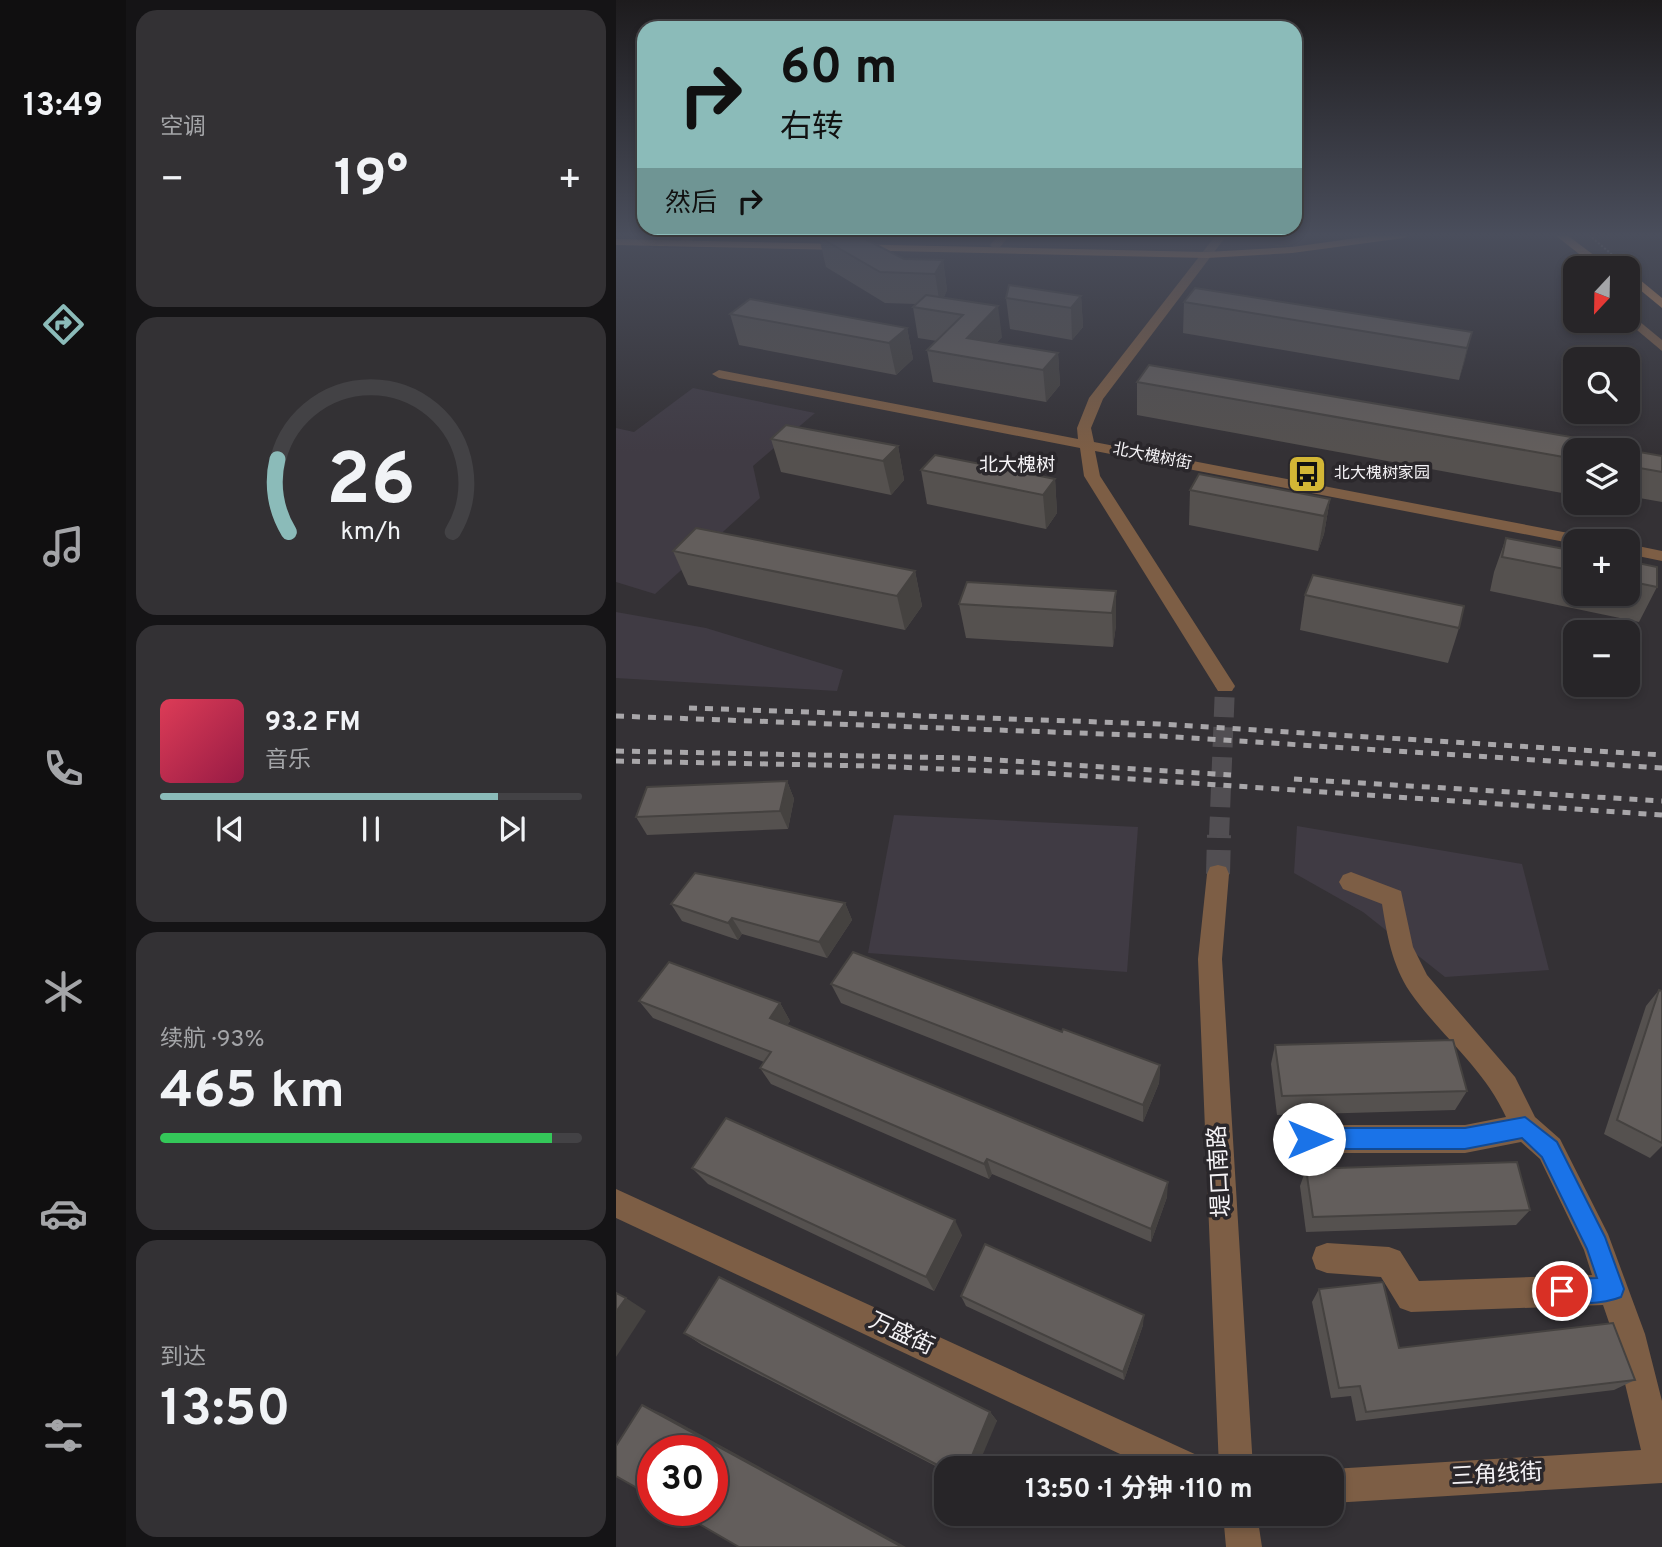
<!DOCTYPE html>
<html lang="zh">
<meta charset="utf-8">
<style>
body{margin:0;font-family:Overpass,"Noto Sans SC",sans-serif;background:#333134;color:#f1f3f6;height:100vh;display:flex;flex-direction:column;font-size:26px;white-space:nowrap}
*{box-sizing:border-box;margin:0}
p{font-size:23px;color:#a4a5a8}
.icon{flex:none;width:38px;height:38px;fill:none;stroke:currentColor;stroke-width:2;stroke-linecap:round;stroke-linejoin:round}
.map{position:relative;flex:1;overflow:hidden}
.panel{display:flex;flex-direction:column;gap:10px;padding:10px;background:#151416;width:490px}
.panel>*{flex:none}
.guide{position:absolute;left:21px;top:21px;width:665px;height:214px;border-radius:21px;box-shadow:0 4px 10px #0003,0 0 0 2px #434245;background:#8bbbb9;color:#111;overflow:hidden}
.needle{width:46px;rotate:202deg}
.controls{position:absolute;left:947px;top:256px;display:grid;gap:14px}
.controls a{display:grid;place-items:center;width:77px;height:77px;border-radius:14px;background:#272528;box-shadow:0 4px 10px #0003,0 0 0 2px #434245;font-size:35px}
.speed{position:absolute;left:21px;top:1435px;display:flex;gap:14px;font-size:35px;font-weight:700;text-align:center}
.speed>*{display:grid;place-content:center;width:91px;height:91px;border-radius:50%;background:#272528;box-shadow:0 4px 10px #0003,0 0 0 2px #434245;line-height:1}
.speed .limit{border:10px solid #d22;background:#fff;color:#111}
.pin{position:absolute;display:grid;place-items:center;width:60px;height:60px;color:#fff;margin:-30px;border:4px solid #fff;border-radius:50%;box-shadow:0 2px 7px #0007}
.me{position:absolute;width:77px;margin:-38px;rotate:90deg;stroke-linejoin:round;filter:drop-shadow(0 0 5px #0008)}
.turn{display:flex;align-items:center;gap:24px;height:147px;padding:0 28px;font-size:32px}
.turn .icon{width:91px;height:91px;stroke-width:2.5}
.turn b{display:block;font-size:49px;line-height:60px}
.then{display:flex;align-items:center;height:66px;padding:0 28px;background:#0003;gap:14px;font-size:26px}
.big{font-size:52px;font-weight:700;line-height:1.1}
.panel .tile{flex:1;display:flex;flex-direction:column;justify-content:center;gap:10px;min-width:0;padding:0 24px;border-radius:21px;background:#333134}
.panel .dial{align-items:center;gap:0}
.dial svg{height:182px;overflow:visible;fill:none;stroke:#434245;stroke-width:7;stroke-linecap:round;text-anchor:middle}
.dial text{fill:#f1f3f6;stroke:none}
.song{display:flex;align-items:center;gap:21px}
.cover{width:84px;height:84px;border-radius:10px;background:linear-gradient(135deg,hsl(350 70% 55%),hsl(340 70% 35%))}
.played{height:7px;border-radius:4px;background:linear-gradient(90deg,#8bbbb9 80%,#434245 80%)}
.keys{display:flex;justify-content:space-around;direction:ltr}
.heat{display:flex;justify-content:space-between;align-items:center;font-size:38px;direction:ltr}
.charge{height:10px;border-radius:5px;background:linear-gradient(90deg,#34c759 93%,#434245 0)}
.trip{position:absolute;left:318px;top:1456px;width:410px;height:70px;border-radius:21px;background:#272528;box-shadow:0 4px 10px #0003,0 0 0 2px #434245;font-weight:700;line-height:70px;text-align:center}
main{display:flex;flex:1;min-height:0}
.menu{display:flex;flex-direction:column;width:126px;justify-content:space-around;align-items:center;background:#100f10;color:#a4a5a8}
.menu .icon{width:49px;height:49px}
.menu .selected{color:#8bbbb9}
.menu b{font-size:32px;color:#f1f3f6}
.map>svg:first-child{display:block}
.built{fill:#403b44}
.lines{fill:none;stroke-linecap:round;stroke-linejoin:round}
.minor-tunnel-far1{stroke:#514e52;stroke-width:20;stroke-dasharray:20 10;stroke-linecap:butt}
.minor-tunnel{stroke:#514e52;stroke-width:24;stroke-dasharray:24 12;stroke-linecap:butt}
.path{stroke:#868387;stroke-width:2;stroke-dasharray:2 2;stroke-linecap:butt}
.minor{fill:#7d5e45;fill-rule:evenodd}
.major{fill:#c58852;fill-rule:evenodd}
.rail{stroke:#a8a6a9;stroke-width:5;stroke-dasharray:8 8;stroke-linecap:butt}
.wall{fill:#55514f}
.shaded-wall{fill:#454240}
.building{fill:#635e5c;stroke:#454240;stroke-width:2}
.route{fill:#1a73e8;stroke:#114b97;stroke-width:2}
.labels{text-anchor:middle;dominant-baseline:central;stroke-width:7;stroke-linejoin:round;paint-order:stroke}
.far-street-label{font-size:16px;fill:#f5f3f6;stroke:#2a272b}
.far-poi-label{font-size:16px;fill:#f5f3f6;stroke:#2a272b;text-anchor:start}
.far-quarter-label{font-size:19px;fill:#f5f3f6;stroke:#2a272b}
.near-street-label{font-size:23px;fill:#f5f3f6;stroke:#2a272b}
</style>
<main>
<nav class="menu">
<b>13:49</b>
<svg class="icon selected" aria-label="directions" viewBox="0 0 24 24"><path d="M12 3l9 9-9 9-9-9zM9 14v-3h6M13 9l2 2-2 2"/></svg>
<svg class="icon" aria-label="music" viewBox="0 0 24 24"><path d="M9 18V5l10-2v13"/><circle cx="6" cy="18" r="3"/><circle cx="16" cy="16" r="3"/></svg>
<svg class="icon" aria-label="phone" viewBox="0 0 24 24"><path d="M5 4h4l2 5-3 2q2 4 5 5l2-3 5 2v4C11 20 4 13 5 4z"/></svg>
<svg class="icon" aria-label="climate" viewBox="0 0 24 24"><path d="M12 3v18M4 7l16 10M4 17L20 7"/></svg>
<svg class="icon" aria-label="car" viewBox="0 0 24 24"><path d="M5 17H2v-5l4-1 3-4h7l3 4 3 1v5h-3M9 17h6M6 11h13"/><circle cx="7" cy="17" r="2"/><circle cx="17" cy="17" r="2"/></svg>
<svg class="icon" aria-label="filters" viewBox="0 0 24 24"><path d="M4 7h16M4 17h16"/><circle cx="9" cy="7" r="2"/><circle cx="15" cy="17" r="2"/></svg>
</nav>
<section class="panel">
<div class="tile"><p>空调</p>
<div class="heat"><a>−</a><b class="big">19°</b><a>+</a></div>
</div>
<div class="tile dial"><svg viewBox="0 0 100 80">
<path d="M14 69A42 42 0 1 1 86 69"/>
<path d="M14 69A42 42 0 0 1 9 37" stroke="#8bbbb9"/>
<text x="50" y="56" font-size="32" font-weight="700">26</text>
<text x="50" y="72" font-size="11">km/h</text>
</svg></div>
<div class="tile">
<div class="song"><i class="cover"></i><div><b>93.2 FM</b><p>音乐</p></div></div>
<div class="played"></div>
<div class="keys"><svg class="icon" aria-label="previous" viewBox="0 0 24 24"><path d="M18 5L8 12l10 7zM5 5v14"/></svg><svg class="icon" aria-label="pause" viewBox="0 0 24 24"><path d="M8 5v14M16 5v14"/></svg><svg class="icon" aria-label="next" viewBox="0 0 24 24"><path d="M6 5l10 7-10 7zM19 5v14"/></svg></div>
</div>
<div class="tile"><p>续航 · 93%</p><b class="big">465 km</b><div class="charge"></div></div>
<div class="tile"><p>到达</p><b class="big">13:50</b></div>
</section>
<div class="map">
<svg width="1046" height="1547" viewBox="0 0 1046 1547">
<rect width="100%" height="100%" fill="#343135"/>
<g class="built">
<polygon points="77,388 199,413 137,466 144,498 39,594 0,582 0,428 18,432"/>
<polygon points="0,612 90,628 227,670 221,691 0,678"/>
<polygon points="278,815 522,827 511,972 252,953"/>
<polygon points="681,826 906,864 933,970 829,977 747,912 678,873"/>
</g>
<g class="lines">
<polyline class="minor-tunnel-far1" points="603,837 609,686"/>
<polyline class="minor-tunnel" points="602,874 603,835"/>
<polyline class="path" points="973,235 1007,264"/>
<g class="minor">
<polygon points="70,235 81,235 72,245 64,245 62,243"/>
<polygon points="383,235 394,235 384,247 376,247 374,245"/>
<polygon points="600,235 611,235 487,399 475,428 478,442 968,536 976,541 959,541 959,544 479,451 484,476 619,686 616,691 602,691 468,476 464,448 103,378 96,374 103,370 462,439 461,428 473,398"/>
<polygon points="1012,312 1046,340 1046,351 1009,320"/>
<polygon points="1012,544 1046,551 1046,561 1012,554"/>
<polygon points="602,865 610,867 613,874 606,959 637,1468 603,1468 582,959 591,874 594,867"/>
<path d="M735 872 785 891 797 947 811 975 899 1077 919 1117 944 1139 992 1234 1029 1334 1046 1401V1483L716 1503V1469L1025 1450 997 1334 987 1305 795 1312 784 1308 765 1277 711 1273 700 1269 696 1258 700 1247 711 1243 773 1247 784 1251 803 1281 976 1275 968 1250 924 1159 905 1142 849 1153H693L683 1149 679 1139 683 1129 693 1125H849L890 1117C868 1068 824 1035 794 992 776 965 771 935 766 904L727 889 723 882 727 875Z"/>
<polygon points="0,1189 583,1456 588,1468 534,1468 0,1218"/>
<polygon points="607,1514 641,1514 646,1547 610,1547"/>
</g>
<g class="major">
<polygon points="762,235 793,235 788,238 676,253 591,258 0,245 0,239 591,252 676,247"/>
<polygon points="939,235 951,235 995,268 981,268"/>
<polygon points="1012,270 1046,298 1046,308 1012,280"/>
</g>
<g class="rail">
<polyline points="73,708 543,724 1046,755"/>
<polyline points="0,716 544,736 1046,768"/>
<polyline points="0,751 347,758 615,775"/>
<polyline points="0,761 255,766 427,773 1046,815"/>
<polyline points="678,779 1046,801"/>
</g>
</g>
<g class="wall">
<polygon points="415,235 568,235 556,239 418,237"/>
<polygon points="203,237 288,259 327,260 331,290 328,297 386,337 380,343 442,353 444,385 430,402 317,382 311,350 321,341 302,338 297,307 300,304 269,303 210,267"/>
<polygon points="465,296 467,327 456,340 394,329 390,298"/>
<polygon points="568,302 856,332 843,380 567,333"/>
<polygon points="114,314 291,328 297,359 280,375 123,345"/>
<polygon points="521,382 959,459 946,493 521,415"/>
<polygon points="155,439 282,446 288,480 275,495 165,472"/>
<polygon points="1012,450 1046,456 1046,502 1012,496"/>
<polygon points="305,470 439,479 441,513 430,529 311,504"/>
<polygon points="574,490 714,499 708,534 702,551 573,525"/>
<polygon points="890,538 959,551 959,593 1012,593 1012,561 1041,587 1023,622 874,591 878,572"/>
<polygon points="57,551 299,571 306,606 289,630 72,585"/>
<polygon points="500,591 500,625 497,647 350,638 343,604"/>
<polygon points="689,595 843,628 832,663 684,630"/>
<polygon points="171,781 178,799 172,829 31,835 20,817"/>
<polygon points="229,903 236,920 211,958 126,934 122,940 66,921 55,904"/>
<polygon points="215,984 446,1032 544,1065 543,1083 527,1122 225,1003"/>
<polygon points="1043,990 1046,991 1046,1146 1034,1158 988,1134 1030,1006"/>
<polygon points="23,1001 164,1003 174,1021 171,1025 551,1197 535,1242 376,1174 373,1179 155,1084 144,1068 148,1062 37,1018"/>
<polygon points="659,1045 851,1091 839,1110 661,1115 655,1064"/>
<polygon points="76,1168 346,1235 318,1291 92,1184"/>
<polygon points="690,1169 914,1210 900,1225 690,1232 684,1186"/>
<polygon points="703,1289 783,1348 1019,1380 998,1390 740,1421 735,1396 715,1398 696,1302"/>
<polygon points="345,1296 527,1325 508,1380 350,1306"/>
<polygon points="68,1333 374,1412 381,1421 331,1468 331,1472 86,1345"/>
</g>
<g class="shaded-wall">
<polygon points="556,235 568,235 556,239"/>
<polygon points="327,260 331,290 324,305 319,274"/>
<polygon points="465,296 467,327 456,340 455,308"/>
<polygon points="382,306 386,337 365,359 351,338"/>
<polygon points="291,328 297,359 280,375 273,343"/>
<polygon points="856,332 848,364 843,380 851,348"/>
<polygon points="442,353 444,385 430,402 427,370"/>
<polygon points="282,446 288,480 275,495 267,461"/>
<polygon points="439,479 441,513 430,529 427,495"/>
<polygon points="714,499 708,534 702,551 708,516"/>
<polygon points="299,571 306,606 289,630 281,596"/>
<polygon points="500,591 500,625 497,647 496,613"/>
<polygon points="171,781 178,799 172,829 164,811"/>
<polygon points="229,903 236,920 211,958 203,942"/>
<polygon points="116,918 126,934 122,940 112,923"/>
<polygon points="164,1003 174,1021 164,1036 154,1018"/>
<polygon points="544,1065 543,1083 527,1122 527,1105"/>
<polygon points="371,1159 376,1174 373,1179 368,1164"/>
<polygon points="552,1182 551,1197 535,1242 535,1229"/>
<polygon points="339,1220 346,1235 318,1291 310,1277"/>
<polygon points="10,1298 30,1311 0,1357 0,1312"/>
<polygon points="528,1315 527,1325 508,1380 507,1372"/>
<polygon points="26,1405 47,1414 290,1547 286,1547"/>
<polygon points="374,1412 381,1421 361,1468 351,1468"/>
</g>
<g class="building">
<polygon points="203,237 247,238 288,259 327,260 319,274 264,272"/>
<polygon points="393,285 465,296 455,308 390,298"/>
<polygon points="579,288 856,332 851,348 568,302"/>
<polygon points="310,295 382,306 351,338 442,353 427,370 311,350 347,315 297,307"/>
<polygon points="134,299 291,328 273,343 114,314"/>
<polygon points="533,365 961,438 960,450 959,450 959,459 521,382"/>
<polygon points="170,425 282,446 267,461 155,439"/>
<polygon points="1012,450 1046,456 1046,472 1012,466"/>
<polygon points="319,455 439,479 427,495 305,470"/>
<polygon points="583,474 714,499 708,516 574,490"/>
<polygon points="80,528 299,571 281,596 57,551"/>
<polygon points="890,538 959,551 959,571 886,557"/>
<polygon points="1012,561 1041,567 1041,587 1012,581"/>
<polygon points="697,575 848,606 843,628 689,595"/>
<polygon points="351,582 500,591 496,613 343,604"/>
<polygon points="171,781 164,811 20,817 31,787"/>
<polygon points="79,873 229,903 203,942 116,918 112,923 55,904"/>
<polygon points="237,952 446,1032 447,1029 544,1065 527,1105 215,984"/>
<polygon points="53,962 164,1003 154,1018 552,1182 535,1229 371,1159 368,1164 144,1068 155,1052 23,1001"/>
<polygon points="1043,990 1046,991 1046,1143 1001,1120"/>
<polygon points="837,1040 851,1091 666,1096 659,1045"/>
<polygon points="110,1118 339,1220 310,1277 76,1168"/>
<polygon points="901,1162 914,1210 697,1217 690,1169"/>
<polygon points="369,1244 528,1315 507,1372 345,1296"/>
<polygon points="103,1277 374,1412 351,1468 331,1468 331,1470 68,1333"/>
<polygon points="767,1282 783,1348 997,1323 1019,1380 750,1412 744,1386 723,1388 703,1289"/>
<polygon points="0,1293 10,1298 0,1312"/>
<polygon points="26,1405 286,1547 123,1547 59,1510 96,1510 96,1451 37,1451 37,1497 0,1476 0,1446"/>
</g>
<linearGradient id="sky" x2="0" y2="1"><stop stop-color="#1d1b1d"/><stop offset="0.52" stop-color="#4a4e5c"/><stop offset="1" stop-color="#4a4e5c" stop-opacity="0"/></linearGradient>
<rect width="1046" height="452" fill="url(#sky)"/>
<path class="route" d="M909 1117 941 1142 989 1237 1008 1289 1005 1297C988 1304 955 1306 938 1299L935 1291 938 1283 946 1279 981 1278 971 1249 926 1157 906 1138 849 1149H693L686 1146 683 1139 686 1131 693 1128H849Z"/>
<defs>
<g id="bus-square" transform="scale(2.0125)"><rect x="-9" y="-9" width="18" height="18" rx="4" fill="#d2b635" stroke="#2a272b"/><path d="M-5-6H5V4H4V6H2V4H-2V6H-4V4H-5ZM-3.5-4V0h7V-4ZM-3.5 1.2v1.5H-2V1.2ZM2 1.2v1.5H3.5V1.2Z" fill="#111"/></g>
</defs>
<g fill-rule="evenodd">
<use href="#bus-square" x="691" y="474"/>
</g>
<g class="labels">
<g class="far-street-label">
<text transform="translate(536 457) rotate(11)">北大槐树街</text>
</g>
<g class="far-poi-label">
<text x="718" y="474">北大槐树家园</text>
</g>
<g class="far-quarter-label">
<text x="401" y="466">北大槐树</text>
</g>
<g class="near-street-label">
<text transform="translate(605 1171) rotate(-93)">堤口南路</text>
<text transform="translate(285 1335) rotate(25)">万盛街</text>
<text transform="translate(881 1476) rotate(-3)">三角线街</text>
</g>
</g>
</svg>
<div class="controls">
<a><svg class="needle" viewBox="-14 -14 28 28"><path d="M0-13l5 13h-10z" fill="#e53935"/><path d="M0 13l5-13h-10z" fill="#a4a5a8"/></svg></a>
<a><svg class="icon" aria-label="search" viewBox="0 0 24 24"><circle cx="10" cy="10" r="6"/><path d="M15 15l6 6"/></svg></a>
<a><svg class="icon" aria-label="layers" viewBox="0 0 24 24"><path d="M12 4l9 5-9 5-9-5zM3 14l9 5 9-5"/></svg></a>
<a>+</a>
<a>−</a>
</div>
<div class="speed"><div class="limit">30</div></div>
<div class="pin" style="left:946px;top:1291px;background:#d93025"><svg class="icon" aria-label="arrive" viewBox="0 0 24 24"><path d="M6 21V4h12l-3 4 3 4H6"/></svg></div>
<svg class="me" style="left:693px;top:1139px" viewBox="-20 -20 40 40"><circle r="19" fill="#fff"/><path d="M0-13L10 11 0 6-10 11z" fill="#1a73e8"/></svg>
<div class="trip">13:50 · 1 分钟 · 110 m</div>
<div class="guide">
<div class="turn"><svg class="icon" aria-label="right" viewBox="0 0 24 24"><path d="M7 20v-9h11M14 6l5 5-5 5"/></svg><div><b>60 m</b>右转</div></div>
<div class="then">然后<svg class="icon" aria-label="right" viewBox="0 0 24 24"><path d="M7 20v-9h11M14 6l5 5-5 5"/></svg></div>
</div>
</div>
</main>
